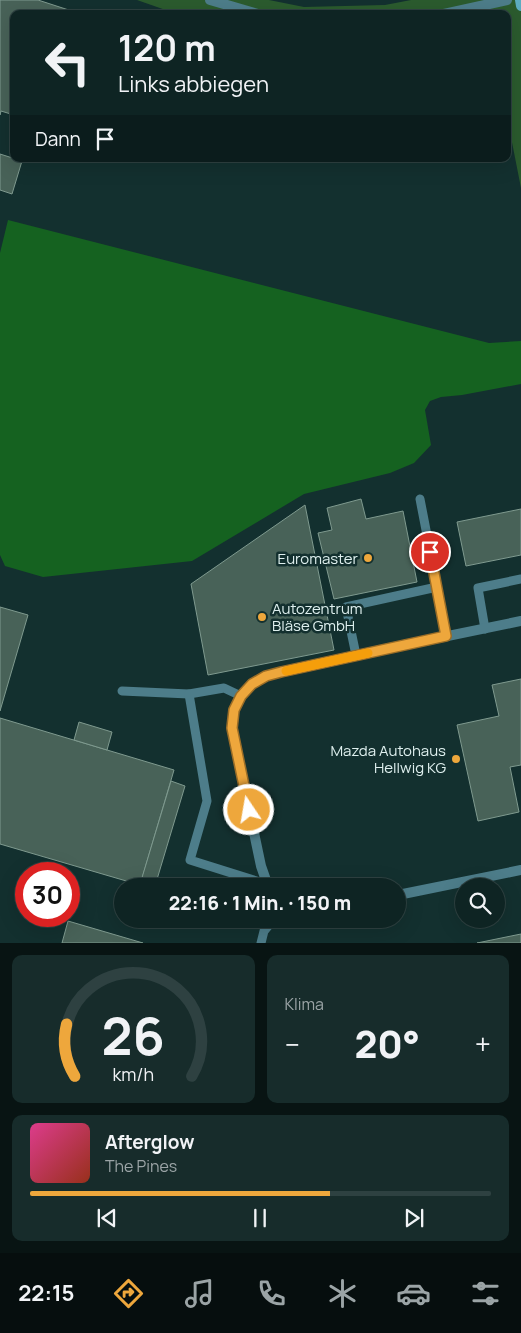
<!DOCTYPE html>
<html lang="de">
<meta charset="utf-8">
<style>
body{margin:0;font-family:Manrope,sans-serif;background:#172c2b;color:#f1f3f6;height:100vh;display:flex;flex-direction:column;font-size:19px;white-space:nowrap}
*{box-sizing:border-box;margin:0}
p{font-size:16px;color:#9ba4a6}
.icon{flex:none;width:28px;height:28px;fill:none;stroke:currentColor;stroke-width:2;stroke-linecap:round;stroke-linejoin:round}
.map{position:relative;height:943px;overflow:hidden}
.panel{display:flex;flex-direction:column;gap:12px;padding:12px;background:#081413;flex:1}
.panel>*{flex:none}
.banner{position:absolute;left:10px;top:10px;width:501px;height:152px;border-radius:10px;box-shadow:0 5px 20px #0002,0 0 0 1px #2e4141;background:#0e2423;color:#f1f3f6;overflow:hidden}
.buttons{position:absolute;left:455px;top:878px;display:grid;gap:10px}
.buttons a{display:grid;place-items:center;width:50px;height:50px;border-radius:50%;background:#0e2423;box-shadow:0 5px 20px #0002,0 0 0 1px #2e4141;font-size:25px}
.speed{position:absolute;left:15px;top:862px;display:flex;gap:10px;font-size:25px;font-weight:700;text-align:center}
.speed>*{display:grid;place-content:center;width:65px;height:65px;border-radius:50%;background:#0e2423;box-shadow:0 5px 20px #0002,0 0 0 1px #2e4141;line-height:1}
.speed .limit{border:8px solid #d22;background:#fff;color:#111}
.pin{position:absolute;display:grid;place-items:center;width:42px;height:42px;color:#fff;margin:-21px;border:2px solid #fff;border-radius:50%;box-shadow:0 1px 5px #0007}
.me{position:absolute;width:55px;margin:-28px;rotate:348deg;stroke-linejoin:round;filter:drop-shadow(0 0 4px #0008)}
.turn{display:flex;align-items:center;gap:18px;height:105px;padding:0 25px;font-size:22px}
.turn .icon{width:65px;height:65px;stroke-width:2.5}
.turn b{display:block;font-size:35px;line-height:42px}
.then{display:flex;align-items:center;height:48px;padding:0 25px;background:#0003;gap:10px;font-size:19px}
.big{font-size:38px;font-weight:800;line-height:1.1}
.panel .tile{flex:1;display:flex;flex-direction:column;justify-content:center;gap:8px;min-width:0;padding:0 18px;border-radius:10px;background:#172c2b}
.panel .dial{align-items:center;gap:0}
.dial svg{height:130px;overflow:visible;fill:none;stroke:#2e4141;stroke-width:7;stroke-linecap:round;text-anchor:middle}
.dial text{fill:#f1f3f6;stroke:none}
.song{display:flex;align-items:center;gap:15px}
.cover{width:60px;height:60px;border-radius:8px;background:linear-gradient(135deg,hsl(330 70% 55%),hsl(10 70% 35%))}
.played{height:5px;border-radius:2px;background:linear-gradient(90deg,#eea73c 65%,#2e4141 65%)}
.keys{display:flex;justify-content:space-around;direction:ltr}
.heat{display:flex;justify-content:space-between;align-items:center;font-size:28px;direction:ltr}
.panel .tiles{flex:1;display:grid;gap:12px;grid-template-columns:1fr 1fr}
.tile:last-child{grid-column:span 2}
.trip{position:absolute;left:114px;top:878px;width:292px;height:50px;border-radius:25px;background:#0e2423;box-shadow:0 5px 20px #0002,0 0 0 1px #2e4141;font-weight:800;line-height:50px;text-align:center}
.menu{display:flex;height:80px;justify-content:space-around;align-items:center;background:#060e0e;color:#9ba4a6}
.menu .icon{width:35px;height:35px}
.menu .on{color:#eea73c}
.menu b{font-size:22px;color:#f1f3f6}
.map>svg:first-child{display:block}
.green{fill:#2b5b2e}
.forest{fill:#156220}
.building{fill:#486258;stroke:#7f9a8f}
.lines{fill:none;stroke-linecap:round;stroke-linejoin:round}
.lane{stroke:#4d7d8a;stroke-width:9}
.street{stroke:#4d7d8a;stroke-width:10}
.secondary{stroke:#5cacc1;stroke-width:10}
.route-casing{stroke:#9b6d27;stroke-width:12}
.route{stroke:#eea73c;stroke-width:9}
.slow{stroke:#f59e0b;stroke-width:9}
.poi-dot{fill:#eea73c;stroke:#13302f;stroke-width:2}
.labels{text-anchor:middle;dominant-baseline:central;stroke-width:5;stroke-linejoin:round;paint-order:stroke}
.poi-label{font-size:15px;fill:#deefee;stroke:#13302f;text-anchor:end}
</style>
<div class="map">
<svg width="521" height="943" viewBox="0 0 521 943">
<rect width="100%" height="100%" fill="#13302f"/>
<polygon class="green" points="137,0 269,0 304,7 385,5 411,0 521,0 521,188 508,122 508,14 177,14"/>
<polygon class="forest" points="8,220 489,343 521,341 521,384 462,395 441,397 430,401 425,410 431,445 414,463 390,473 304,494 192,561 43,577 5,566 0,555 0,253"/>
<g class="building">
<polygon points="0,0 38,0 81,14 14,14 14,115 1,111 0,115"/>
<polygon points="0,154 22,161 12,194 0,190"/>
<polygon points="361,499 366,519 403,511 417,582 334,599 318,533 332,530 327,508"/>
<polygon points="305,505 334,650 208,675 191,584"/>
<polygon points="521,509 521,555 466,566 457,522"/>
<polygon points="0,607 28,615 0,711"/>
<polygon points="521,679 521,765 510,767 519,812 478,821 457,725 499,716 492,685"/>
<polygon points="0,718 174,770 140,885 0,844"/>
<polygon points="79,722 112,732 107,750 74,740"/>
<polygon points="171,781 185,786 155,886 141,881"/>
<polygon points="68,921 143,943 62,943"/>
<polygon points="521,934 521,943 477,943"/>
</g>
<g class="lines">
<g class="lane">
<polyline points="420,499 437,587"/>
<polyline points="485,629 478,588 521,579"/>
<polyline points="356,655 346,607 437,587 446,636"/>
<polyline points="122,691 189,694"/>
<polyline points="241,696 224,688 189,694 207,801 190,860 266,884"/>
<polyline points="261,943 264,931 274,919"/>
</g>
<g class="street">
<polyline points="210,0 258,14"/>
<polyline points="444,14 507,0"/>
<polyline points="268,886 261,866 232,728 234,710 241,696 252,684 266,676 281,672 404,645 521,621"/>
<polyline points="398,895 521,870"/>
</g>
<polyline class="secondary" points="520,0 521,6"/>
</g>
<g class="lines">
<g class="route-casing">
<polyline id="route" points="249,810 232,728 234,710 241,696 252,684 266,676 281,672 446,636 430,552"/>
</g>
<use href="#route" class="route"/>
<polyline class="slow" points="286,671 368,653"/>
</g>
<g class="poi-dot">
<circle cx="368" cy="558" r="5"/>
<circle cx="262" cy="617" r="5"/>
<circle cx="456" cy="759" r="5"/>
</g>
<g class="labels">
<g class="poi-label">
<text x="358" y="558">Euromaster</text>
<text x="272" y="608" text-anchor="start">Autozentrum<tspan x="272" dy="17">Bläse GmbH</tspan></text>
<text x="446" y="750">Mazda Autohaus<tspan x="446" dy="17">Hellwig KG</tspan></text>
</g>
</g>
</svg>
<div class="buttons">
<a><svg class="icon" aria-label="search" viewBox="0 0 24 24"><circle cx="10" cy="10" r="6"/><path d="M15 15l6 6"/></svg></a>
</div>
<div class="speed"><div class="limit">30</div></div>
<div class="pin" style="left:430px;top:552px;background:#d93025"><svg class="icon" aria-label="arrive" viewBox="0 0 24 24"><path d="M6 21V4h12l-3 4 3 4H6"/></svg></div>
<svg class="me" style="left:249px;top:810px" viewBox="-20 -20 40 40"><circle r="17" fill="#eea73c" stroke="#fff" stroke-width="3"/><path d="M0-11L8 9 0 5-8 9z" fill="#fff"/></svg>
<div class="trip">22:16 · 1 Min. · 150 m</div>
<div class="banner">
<div class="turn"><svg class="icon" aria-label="left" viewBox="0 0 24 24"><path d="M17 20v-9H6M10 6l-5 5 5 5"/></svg><div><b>120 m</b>Links abbiegen</div></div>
<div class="then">Dann<svg class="icon" aria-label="arrive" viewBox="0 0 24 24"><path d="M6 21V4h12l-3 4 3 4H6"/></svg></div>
</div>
</div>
<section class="panel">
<div class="tiles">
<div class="tile dial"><svg viewBox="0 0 100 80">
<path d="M14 69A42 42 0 1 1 86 69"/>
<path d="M14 69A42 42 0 0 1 9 37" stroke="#eea73c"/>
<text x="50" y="56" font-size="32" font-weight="700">26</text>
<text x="50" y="72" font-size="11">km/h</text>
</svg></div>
<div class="tile"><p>Klima</p>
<div class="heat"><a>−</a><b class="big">20°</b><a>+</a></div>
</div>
<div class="tile">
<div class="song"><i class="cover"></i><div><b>Afterglow</b><p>The Pines</p></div></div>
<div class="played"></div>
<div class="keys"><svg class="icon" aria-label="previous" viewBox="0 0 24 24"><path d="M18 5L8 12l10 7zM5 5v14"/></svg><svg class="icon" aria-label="pause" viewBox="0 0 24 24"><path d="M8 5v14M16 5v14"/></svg><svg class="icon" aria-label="next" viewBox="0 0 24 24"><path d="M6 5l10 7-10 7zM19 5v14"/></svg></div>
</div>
</div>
</section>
<nav class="menu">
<b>22:15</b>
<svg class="icon on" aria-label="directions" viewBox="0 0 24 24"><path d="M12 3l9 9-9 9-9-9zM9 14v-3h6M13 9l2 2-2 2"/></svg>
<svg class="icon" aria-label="music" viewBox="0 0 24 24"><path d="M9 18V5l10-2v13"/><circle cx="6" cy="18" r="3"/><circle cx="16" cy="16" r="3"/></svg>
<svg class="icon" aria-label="phone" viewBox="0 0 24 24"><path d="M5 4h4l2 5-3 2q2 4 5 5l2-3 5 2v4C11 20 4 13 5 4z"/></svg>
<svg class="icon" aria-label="climate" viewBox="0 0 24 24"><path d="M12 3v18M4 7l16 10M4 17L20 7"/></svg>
<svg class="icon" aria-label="car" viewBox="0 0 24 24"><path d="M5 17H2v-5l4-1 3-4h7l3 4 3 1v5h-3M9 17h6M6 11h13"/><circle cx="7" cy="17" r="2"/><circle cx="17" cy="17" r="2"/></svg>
<svg class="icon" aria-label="filters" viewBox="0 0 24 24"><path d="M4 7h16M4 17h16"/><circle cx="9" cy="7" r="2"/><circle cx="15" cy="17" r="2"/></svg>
</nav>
